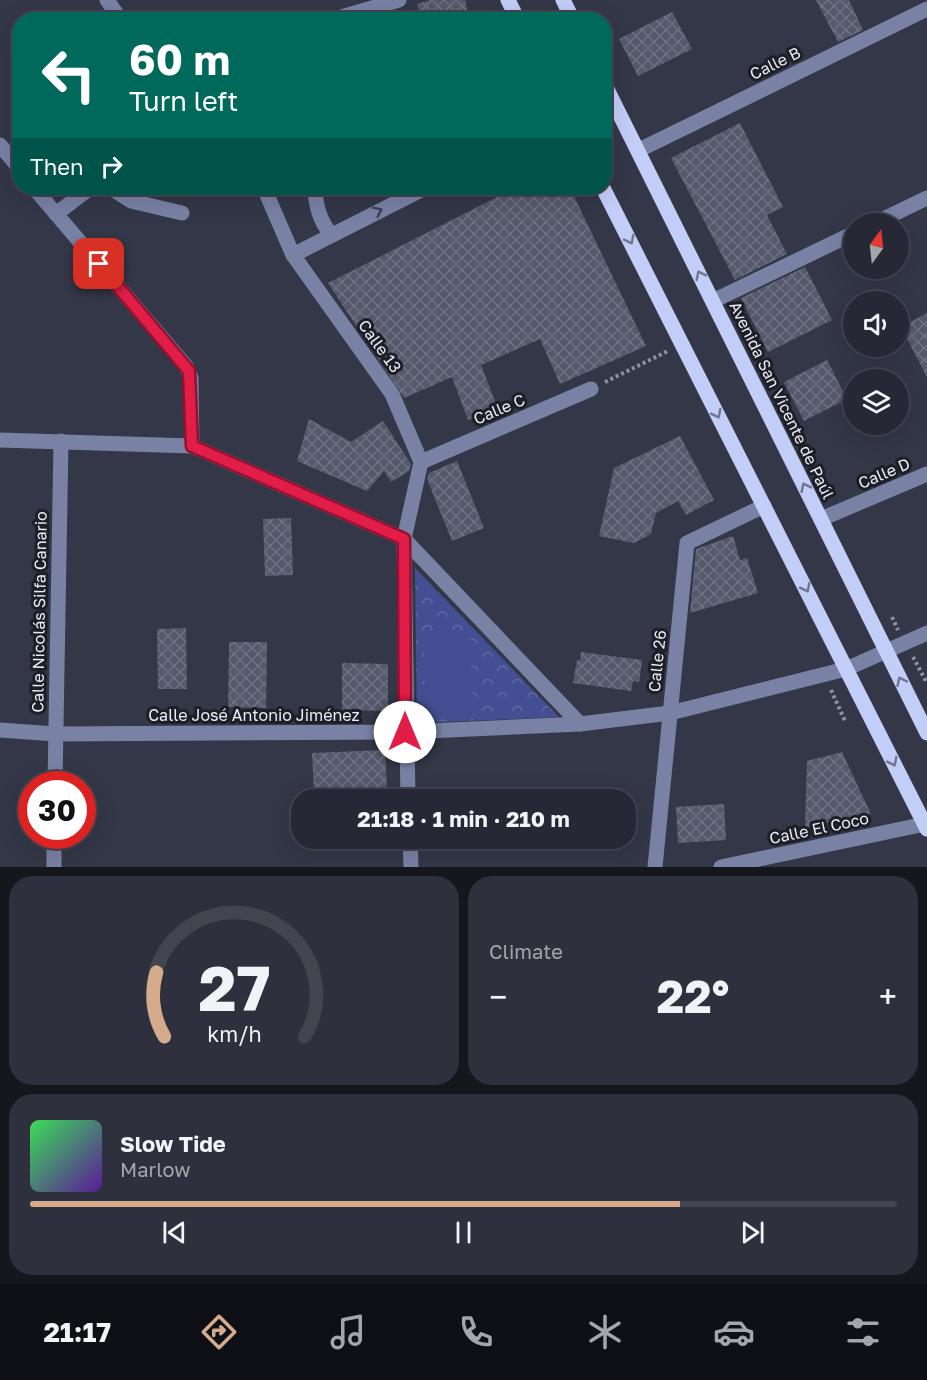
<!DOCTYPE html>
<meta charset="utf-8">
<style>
body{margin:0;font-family:"Golos Text",sans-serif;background:#2e313d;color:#f1f3f6;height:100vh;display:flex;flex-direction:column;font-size:22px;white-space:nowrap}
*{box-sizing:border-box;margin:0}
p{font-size:20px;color:#a4a6ad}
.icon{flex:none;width:33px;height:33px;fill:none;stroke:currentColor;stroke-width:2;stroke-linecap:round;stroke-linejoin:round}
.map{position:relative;height:867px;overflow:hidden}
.panel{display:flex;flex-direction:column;gap:9px;padding:9px;background:#15171d;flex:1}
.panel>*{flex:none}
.guide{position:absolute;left:12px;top:12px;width:600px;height:183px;border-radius:24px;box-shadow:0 6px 24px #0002,0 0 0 2px #424550;background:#00695c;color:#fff;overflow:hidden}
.needle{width:39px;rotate:15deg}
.tools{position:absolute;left:843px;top:213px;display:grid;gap:12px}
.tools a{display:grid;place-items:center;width:66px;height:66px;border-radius:50%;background:#262935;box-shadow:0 6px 24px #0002,0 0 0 2px #424550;font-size:30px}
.speed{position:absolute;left:18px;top:771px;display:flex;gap:12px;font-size:30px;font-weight:700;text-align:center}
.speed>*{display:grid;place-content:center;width:78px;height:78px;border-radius:50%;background:#262935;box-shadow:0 6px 24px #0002,0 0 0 2px #424550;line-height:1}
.speed .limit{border:9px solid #d22;background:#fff;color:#111}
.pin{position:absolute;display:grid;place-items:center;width:51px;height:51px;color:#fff;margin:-26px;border-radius:12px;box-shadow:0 3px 9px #0006}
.me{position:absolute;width:66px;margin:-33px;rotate:0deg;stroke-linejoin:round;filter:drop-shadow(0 0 4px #0008)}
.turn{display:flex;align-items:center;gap:21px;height:126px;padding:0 18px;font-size:27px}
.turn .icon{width:78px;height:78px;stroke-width:2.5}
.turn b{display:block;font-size:42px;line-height:51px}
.then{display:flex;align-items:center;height:57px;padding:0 18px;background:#0003;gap:12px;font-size:22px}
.big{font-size:45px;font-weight:700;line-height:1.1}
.panel .tile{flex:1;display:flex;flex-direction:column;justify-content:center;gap:9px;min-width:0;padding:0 21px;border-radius:24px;background:#2e313d}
.panel .dial{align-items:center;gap:0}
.dial svg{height:156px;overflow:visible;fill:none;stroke:#424550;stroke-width:7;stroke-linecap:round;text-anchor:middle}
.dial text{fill:#f1f3f6;stroke:none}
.song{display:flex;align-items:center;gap:18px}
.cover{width:72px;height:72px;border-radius:9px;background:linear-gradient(135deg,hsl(130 70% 55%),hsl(270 70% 35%))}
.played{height:6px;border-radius:3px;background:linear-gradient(90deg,#d6ab8b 75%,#424550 75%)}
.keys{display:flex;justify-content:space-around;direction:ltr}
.heat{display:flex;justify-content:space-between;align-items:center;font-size:33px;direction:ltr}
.panel .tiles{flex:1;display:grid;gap:9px;grid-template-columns:1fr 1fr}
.tile:last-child{grid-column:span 2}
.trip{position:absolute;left:291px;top:789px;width:345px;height:60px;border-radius:24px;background:#262935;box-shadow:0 6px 24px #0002,0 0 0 2px #424550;font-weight:700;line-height:60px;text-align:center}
.tab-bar{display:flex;height:96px;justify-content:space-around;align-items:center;background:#0f1015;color:#a4a6ad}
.tab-bar .icon{width:42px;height:42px}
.tab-bar .current{color:#d6ab8b}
.tab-bar b{font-size:27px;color:#f1f3f6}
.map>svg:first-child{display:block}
.park{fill:url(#park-crowns)}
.garden{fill:#444f93}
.building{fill:url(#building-cross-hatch)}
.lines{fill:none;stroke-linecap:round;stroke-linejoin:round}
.path{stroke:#8e929f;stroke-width:4;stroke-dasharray:3 3;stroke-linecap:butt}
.minor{stroke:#7981a5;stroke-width:15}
.major{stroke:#c2cdf8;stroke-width:15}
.oneway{stroke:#3d4152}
.oneway2{stroke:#70768f}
.route-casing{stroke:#92132f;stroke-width:15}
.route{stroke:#e11d48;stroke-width:10}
.labels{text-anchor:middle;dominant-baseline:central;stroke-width:6;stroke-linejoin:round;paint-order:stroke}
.street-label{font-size:16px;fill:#eaedf7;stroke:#1d1e26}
</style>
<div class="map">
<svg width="927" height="867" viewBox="0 0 927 867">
<defs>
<pattern id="park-crowns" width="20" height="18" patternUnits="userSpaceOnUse" patternTransform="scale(1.5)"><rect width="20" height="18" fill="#444f93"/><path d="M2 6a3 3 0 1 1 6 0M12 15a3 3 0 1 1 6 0" fill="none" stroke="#5f69a3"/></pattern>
<pattern id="building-cross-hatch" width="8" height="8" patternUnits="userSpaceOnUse" patternTransform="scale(1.5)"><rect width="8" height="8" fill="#55596b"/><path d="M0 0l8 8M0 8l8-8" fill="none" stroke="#6e7181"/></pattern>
</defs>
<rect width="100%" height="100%" fill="#333747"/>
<polygon class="park" points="415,568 559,717 417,723"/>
<polygon class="garden" points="424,638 471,638 472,714 425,715"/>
<g class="building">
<polygon points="430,0 465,0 470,20 421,20 417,4"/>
<polygon points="816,0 849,0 863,30 838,42"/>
<polygon points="672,12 692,49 638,76 619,39"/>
<polygon points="740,123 783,207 767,215 787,254 735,280 671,158"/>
<polygon points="515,188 570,188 646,346 560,384 540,339 481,365 498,409 468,420 452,377 404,398 328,283"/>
<polygon points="805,267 832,320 768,352 741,298"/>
<polygon points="927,313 927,377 901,327"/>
<polygon points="827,360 847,399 804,421 784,382"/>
<polygon points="309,419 351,442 383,421 411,464 409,471 391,482 384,471 367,491 297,461"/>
<polygon points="680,436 714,500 686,515 678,501 656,513 651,534 634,543 599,536 614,468"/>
<polygon points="457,461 484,528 452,541 427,479 429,473"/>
<polygon points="291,518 293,575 265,576 263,519"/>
<polygon points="733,536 740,560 747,558 758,593 690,613 696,549"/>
<polygon points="186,628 187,689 158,689 157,629"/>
<polygon points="229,642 267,642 266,708 228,707"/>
<polygon points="581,652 642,660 639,682 633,681 631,691 573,683 577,660 580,661"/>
<polygon points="342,663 388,664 388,711 342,710"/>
<polygon points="385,750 387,790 314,793 312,753"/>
<polygon points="842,752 871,814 805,828 807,761"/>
<polygon points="724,804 726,840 678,843 676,807"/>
</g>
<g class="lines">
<g class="path">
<polyline points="605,382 668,351"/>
<polyline points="892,617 898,630"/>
<polyline points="913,657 927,683"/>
<polyline points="831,690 845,721"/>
</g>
<g class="minor">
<polyline points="107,0 121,20"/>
<polyline points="331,20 399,0"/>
<polyline points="0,145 20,169"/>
<polyline points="639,150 927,9"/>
<polyline points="34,188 186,366 191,378 192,446"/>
<polyline points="111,188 131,201 182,213"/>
<polyline points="264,188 293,255 392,394 421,462 404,539 408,800"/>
<path d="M318 188 315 189C316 208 320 220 331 235"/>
<polyline points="56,214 90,188"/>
<polyline points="873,224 927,198"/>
<polyline points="293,255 425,188"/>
<polyline points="713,301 854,233"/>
<polyline points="0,440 192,446 404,539 580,724"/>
<polyline points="421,462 591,389"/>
<polyline points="821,519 927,474"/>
<polyline points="0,730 55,734 405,732 580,724 670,713 846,669 927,633"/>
<polyline points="55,784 61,441"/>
<polyline points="410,838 411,867"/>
<polyline points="54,867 54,836"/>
<polyline points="655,867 687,543 764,506"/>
<polyline points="721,867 925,824"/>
</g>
<g class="major">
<polyline points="508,0 518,20"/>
<polyline points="563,0 573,20"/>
<polyline points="604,83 927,733"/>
<polyline points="603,188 927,829"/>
</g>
</g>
<defs><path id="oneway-chevron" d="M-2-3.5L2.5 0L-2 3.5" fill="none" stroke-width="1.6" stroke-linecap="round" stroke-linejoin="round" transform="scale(1.5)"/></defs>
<use class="oneway" href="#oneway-chevron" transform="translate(378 211) rotate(-26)"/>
<g class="oneway2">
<use href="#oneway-chevron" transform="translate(630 240) rotate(63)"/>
<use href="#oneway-chevron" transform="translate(700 275) rotate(-116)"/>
<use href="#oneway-chevron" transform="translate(717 414) rotate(63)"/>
<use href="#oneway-chevron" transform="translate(805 487) rotate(-116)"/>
<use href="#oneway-chevron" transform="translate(806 588) rotate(63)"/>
<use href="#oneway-chevron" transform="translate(901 681) rotate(-115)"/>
<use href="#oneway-chevron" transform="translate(893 762) rotate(63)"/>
</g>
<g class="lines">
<g class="route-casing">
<polyline id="route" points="99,264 189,371 192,446 404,539 405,732"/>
</g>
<use href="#route" class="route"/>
</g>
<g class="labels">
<g class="street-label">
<text transform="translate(775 63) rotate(-26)">Calle B</text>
<text transform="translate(380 346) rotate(54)">Calle 13</text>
<text transform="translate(782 400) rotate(64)">Avenida San Vicente de Paúl</text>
<text transform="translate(499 409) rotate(-23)">Calle C</text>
<text transform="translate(884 473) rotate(-23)">Calle D</text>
<text transform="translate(39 612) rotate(-89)">Calle Nicolás Silfa Canario</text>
<text transform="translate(657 661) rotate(-84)">Calle 26</text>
<text x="254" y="715">Calle José Antonio Jiménez</text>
<text transform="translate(819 828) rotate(-12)">Calle El Coco</text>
</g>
</g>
</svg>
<div class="tools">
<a><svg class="needle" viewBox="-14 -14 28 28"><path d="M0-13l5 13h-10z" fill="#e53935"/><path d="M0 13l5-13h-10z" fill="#a4a6ad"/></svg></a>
<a><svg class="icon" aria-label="sound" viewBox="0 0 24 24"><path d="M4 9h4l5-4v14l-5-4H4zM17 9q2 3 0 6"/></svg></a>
<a><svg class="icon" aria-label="layers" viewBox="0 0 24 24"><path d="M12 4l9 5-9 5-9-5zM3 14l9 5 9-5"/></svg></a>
</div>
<div class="speed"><div class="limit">30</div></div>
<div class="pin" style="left:99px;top:264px;background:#d93025"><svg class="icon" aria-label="arrive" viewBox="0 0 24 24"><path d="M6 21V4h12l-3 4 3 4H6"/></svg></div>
<svg class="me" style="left:405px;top:732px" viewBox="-20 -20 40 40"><circle r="19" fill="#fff"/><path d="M0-13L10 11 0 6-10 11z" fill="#e11d48"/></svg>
<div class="trip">21:18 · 1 min · 210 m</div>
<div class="guide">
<div class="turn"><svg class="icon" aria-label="left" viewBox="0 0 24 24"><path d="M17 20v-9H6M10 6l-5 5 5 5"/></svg><div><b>60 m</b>Turn left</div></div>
<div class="then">Then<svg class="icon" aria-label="right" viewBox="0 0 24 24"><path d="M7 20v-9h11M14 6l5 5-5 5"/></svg></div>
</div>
</div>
<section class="panel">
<div class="tiles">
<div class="tile dial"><svg viewBox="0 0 100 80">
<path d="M14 69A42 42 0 1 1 86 69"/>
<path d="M14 69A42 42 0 0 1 10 36" stroke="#d6ab8b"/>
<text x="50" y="56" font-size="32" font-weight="700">27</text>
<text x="50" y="72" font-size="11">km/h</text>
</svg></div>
<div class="tile"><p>Climate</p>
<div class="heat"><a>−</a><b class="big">22°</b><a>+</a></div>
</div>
<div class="tile">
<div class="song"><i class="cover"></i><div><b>Slow Tide</b><p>Marlow</p></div></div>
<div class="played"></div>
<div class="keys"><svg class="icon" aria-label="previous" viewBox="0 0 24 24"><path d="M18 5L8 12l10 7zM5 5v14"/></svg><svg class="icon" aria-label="pause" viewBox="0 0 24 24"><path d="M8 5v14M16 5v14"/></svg><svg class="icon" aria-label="next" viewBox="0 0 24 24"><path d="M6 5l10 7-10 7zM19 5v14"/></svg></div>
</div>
</div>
</section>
<nav class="tab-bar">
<b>21:17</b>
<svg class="icon current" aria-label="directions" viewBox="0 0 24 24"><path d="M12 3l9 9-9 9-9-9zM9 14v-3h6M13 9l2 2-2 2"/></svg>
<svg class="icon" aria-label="music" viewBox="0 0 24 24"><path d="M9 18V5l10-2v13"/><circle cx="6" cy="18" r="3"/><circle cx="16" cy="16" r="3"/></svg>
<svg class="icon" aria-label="phone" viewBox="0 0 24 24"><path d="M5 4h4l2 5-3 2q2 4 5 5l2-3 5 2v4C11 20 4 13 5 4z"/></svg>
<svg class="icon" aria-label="climate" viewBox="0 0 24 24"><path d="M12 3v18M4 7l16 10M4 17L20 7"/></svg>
<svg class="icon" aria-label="car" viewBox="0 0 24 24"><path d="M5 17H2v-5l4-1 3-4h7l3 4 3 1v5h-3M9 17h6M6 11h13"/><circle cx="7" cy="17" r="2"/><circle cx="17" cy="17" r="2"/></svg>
<svg class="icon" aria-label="filters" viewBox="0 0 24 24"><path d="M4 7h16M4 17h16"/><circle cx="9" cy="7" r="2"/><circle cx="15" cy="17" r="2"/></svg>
</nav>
